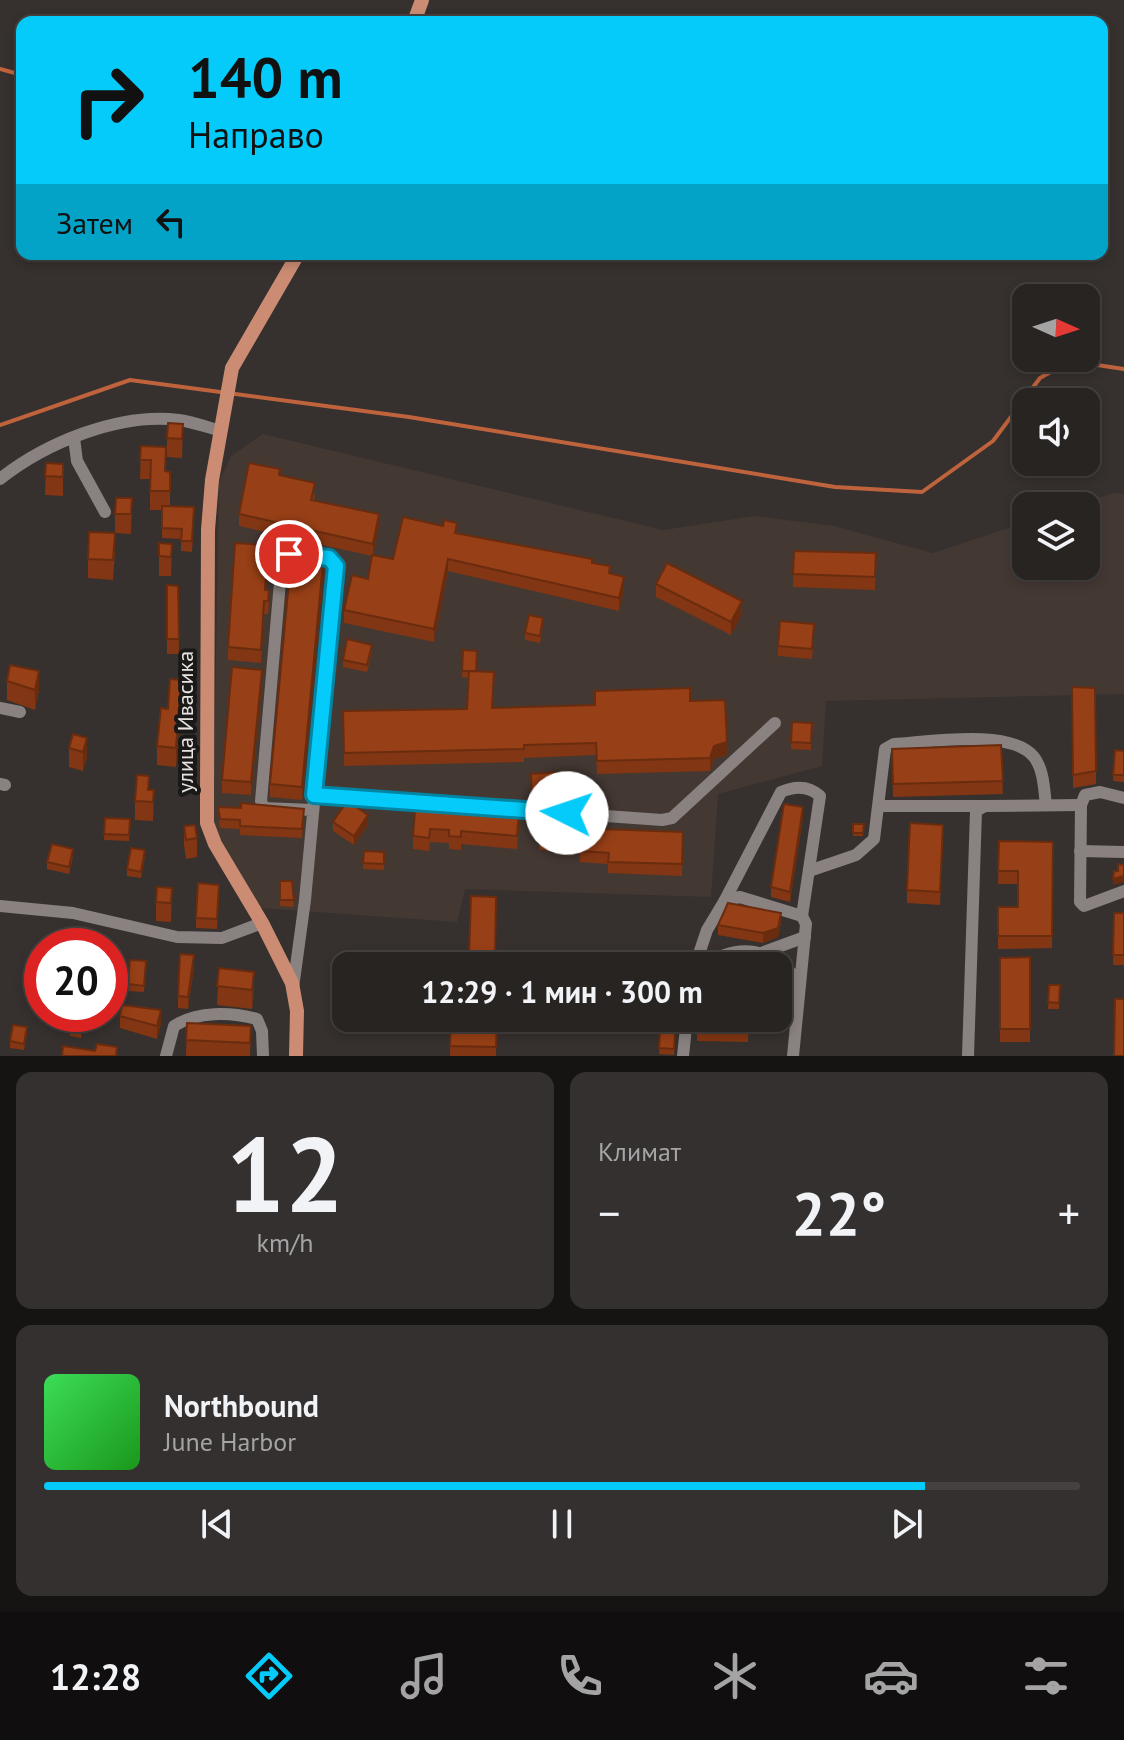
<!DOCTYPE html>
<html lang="ru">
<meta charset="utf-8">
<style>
body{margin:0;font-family:"PT Sans",sans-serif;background:#34302f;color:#f1f3f6;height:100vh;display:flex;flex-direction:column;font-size:30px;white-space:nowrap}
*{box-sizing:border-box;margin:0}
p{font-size:26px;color:#a5a4a5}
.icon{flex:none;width:44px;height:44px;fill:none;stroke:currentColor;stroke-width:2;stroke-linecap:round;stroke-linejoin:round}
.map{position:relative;height:1056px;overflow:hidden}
.sheet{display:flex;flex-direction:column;gap:16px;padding:16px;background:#161413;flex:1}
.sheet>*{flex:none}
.hud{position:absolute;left:16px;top:16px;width:1092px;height:244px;border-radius:16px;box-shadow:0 4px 12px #0003,0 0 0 2px #444140;background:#04cbf9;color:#111;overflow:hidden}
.needle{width:52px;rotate:93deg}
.fabs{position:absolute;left:1012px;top:284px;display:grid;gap:16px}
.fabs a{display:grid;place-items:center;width:88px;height:88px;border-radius:16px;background:#282422;box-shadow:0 4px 12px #0003,0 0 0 2px #444140;font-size:40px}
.speed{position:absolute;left:24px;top:928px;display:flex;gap:16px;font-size:40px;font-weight:700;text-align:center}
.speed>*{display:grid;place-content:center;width:104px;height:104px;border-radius:50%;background:#282422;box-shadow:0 4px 12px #0003,0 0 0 2px #444140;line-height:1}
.speed .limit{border:12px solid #d22;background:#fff;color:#111}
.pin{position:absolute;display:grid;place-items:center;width:68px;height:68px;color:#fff;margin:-34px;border:4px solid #fff;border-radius:50%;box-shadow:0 2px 8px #0007}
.me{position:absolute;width:88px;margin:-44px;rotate:274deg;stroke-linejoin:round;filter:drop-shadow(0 0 6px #0008)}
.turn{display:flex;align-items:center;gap:28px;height:168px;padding:0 40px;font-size:36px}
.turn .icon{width:104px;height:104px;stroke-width:2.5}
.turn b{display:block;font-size:56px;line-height:68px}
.then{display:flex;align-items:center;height:76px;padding:0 40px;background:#0003;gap:16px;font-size:30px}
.big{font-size:60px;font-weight:700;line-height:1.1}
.sheet .card{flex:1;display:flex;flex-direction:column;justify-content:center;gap:12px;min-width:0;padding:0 28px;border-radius:16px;background:#34302f}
.sheet .dial{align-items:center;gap:0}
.dial b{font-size:104px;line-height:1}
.song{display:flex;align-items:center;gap:24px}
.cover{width:96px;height:96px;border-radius:12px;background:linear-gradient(135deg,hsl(130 70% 55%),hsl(120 70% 35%))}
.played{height:8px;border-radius:4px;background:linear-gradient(90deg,#04cbf9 85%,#444140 85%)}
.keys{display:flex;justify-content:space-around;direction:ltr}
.heat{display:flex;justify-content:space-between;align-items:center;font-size:44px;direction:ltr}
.sheet .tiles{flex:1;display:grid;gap:16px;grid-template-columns:1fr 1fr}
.card:last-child{grid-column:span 2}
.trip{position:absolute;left:332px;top:952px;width:460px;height:80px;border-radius:16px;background:#282422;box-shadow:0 4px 12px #0003,0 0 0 2px #444140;font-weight:700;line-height:80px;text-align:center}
.tab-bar{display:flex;height:128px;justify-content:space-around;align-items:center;background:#100e0e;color:#a5a4a5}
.tab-bar .icon{width:56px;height:56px}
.tab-bar .current{color:#04cbf9}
.tab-bar b{font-size:36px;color:#f1f3f6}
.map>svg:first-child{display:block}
.built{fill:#443833}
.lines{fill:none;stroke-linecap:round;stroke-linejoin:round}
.stream{stroke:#bf633d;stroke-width:4}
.minor{stroke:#898280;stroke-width:12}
.major{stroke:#cb8c73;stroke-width:14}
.wall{fill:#823613}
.shaded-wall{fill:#6a2c0f}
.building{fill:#973f16;stroke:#6a2c0f;stroke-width:2}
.route-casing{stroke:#0384a2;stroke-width:20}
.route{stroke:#04cbf9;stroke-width:14}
.labels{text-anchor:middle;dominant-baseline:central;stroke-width:8;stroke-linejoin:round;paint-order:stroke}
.street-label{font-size:22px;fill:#e6e3e1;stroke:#1b1918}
</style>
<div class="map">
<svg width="1124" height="1056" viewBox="0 0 1124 1056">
<rect width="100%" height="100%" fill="#36302e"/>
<polygon class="built" points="263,434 663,530 755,516 834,526 933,553 1026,522 1026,566 1086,566 1086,506 1074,506 1114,493 1124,494 1124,694 826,701 822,766 718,794 711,897 465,889 457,922 260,908 213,827 219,482 231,456"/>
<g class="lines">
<g class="stream">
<polyline points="0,69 22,75"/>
<polyline points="0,425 130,380 409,417 835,487 922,492 993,441 1040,378 1070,361 1124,369"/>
</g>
<g class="minor">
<polyline points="74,438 77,461 105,512"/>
<path d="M0 479C45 443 120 412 179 420 193 422 207 427 221 431"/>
<polyline points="0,708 20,712"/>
<polyline points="0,784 5,785"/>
<polyline points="314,795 662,820 672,818 775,723"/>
<polyline points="1124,798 1100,792 1085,795 1081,805 1080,902 1084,906 1124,891"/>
<polyline points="879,806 985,806"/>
<polyline points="1080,851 1124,852"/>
<path d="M809 871 856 855 874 839 885 749 894 744C929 742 1011 728 1034 757 1044 770 1044 790 1046 805"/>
<path d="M725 900 781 792C795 786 809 786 820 796L802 916"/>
<polyline points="0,906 73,913 177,937 222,938 262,923"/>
<polyline points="764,952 805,937"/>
<polyline points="695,966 707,930 725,900 740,897 802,916 806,924 793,1056"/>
<path d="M703 966C742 940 771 950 800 982"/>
<polyline points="293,988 305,900 336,566 329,558 289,554 282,559 261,801 264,808 312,810"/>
<path d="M166 1056 174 1026C198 1011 230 1012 257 1019L262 1031 263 1056"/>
<polyline points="683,1056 687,1018"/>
<polyline points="968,1056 976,811 985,806 1081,805"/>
</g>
<g class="major">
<polyline points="414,22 422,0"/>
<polyline points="296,1056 297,1011 292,983 262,923 215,844 207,823 207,794 208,530 212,480 232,368 298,254"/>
</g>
</g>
<g class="wall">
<polygon points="183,424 182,458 167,457 167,438"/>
<polygon points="141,446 165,471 170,472 170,506 194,518 192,552 181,551 181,539 162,538 162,510 150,510 150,479 140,479"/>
<polygon points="46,463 63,464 63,496 45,495"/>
<polygon points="280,476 315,495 314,501 379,526 373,555 393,559 457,533 592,563 610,573 624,589 619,611 448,571 434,642 344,623 344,610 368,579 372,556 239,526 239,514"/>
<polygon points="132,498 131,534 115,533 115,514"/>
<polygon points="172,544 171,576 159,576 159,556"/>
<polygon points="794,551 876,553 875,590 793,587"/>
<polygon points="115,552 113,580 88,578 88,559"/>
<polygon points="268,558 266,590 269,603 268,614 264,614 261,663 228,660 228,647"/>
<polygon points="323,576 302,800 270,797 270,784"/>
<polygon points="656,584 742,614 731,635 656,597"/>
<polygon points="167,585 178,586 179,654 167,654"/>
<polygon points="543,624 540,643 525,640 525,633"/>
<polygon points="814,634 812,659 778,656 778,646"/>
<polygon points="463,650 476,671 494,685 493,708 690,701 727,755 714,759 710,771 597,774 596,755 524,758 524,762 344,766 343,711 467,709 469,678 462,677"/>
<polygon points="372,651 367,672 343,667 343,660"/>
<polygon points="7,681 39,690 35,710 7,700"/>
<polygon points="262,683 251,795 222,793 222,780"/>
<polygon points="181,699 176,767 157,765 157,746 168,709"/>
<polygon points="1072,700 1096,771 1096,784 1073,788"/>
<polygon points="792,722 812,723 811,750 791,749"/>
<polygon points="73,734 87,757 83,771 69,767 69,748"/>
<polygon points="1001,745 1003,794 893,797 892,749"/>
<polygon points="1115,750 1124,751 1124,782 1113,781"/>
<polygon points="555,772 556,803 532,802 531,774"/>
<polygon points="149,790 154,790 153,821 135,820 135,801"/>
<polygon points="432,806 519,826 517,849 461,844 461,850 449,849 449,843 430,842 429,851 413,849 413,836"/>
<polygon points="218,807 304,819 302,838 240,835 240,829 220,828"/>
<polygon points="803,817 790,902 771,897 771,887"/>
<polygon points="105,818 130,819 129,841 104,840"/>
<polygon points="584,819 601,829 683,832 682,876 608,873 608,864 580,862 580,852 539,850 539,838"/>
<polygon points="333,822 368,824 354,845 333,831"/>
<polygon points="853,824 864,824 863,836 853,836"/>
<polygon points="943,825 940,905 907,903 907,890"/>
<polygon points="184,826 197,838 197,857 186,859 184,845"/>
<polygon points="999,841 1053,842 1052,948 998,949 998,936 1018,907 1018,884 998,884"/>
<polygon points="364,851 384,852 384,870 363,869"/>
<polygon points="73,856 69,874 47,869 47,862"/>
<polygon points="145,857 141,878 127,876 127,869"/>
<polygon points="280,881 292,881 294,907 280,906"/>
<polygon points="172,888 171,922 156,921 156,902"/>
<polygon points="219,894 217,929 196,928 196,918"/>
<polygon points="1114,913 1124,913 1124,965 1113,965"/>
<polygon points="781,922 778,937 763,943 718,935 718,925"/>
<polygon points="1000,958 1030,1029 1030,1042 1000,1042"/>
<polygon points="146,961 144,992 128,991 128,984"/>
<polygon points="194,967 188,1009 178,1008 178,996"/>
<polygon points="219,968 254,991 252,1009 217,1005"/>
<polygon points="1049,985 1060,985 1059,1009 1048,1009"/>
<polygon points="83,1014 81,1038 70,1036 70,1017"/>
<polygon points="120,1016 161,1023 157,1039 120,1028"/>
<polygon points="451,1018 497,1018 496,1056 450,1056"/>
<polygon points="697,1018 749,1018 748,1042 697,1041"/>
<polygon points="187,1023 251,1026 250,1056 186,1056"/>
<polygon points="660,1032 675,1033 674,1055 659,1054"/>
<polygon points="27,1034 24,1050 10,1048 10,1041"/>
</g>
<g class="shaded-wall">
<polygon points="379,514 379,526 373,556 373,544"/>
<polygon points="448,559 448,571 434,642 434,629"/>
<polygon points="323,563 323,576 302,800 302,787"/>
<polygon points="624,577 624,589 619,611 619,598"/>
<polygon points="742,601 742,614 731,635 731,622"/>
<polygon points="262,670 262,683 251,795 251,782"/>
<polygon points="39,671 39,690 35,710 35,690"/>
<polygon points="181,680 181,699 176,767 176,748"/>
<polygon points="87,738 87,757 83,771 83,752"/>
<polygon points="727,742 727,755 714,759 710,771 710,758 714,746"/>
<polygon points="803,807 803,817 790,902 790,892"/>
<polygon points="368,815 368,824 354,845 354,836"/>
<polygon points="1124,876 1124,882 1113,885 1113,879"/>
<polygon points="781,913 781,922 778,937 763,943 763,933"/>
<polygon points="194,955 194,967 188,1009 188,997"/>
<polygon points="254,972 254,991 252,1009 252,990"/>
<polygon points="161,1010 161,1023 157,1039 157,1026"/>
<polygon points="82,1014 83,1014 83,1022 81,1038"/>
</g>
<g class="building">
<polygon points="168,423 183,424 182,439 167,438"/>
<polygon points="141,446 166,447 165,471 170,472 170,491 150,491 151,460 140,460"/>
<polygon points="46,463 63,464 63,477 45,476"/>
<polygon points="249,463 280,469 279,475 315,483 311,500 379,514 373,544 239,514"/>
<polygon points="116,498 132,498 131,514 115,514"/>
<polygon points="162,506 194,507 192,541 181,541 182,529 162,528"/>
<polygon points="403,517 443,526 444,520 457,523 455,533 592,559 592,563 610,566 609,573 624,577 619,598 448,559 434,629 344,610 352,575 368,579 372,555 393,559"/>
<polygon points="89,532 115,533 113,560 88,559"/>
<polygon points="159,543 172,544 171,557 159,556"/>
<polygon points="235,543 268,545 265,590 269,590 268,601 264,601 261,650 228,647"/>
<polygon points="794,551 876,553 875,577 793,574"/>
<polygon points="291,560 323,563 302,787 270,784"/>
<polygon points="667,563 742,601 731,622 656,584"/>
<polygon points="167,585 178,586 179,639 167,639"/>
<polygon points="529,615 543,618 540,636 525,633"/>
<polygon points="780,621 814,624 812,649 778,646"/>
<polygon points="347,639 372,645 367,665 343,660"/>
<polygon points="463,650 477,651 476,671 462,671"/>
<polygon points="10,665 39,671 35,690 7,681"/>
<polygon points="232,667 262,670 251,782 222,780"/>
<polygon points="469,671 494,672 492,708 595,705 595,691 690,688 690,701 725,700 727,742 714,746 710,758 597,761 596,743 524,745 524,749 344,753 343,711 467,709"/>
<polygon points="170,679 181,680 176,748 157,746 161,708 168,709"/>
<polygon points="1072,687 1095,688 1096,771 1073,775"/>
<polygon points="792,722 812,723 811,743 791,742"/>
<polygon points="73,734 87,738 83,752 69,748"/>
<polygon points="1001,745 1003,781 893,784 892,749"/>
<polygon points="1115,750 1124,751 1124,775 1113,775"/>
<polygon points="555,772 556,796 532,795 531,774"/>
<polygon points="137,775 149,776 148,790 154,790 153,802 135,801"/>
<polygon points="416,798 432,800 432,806 519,813 517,836 461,831 461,837 449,836 449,830 430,829 429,838 413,836"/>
<polygon points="347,801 368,815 354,836 333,822"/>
<polygon points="241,803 304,809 302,829 240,826 240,820 220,819 218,807 241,808"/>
<polygon points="784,804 803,807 790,892 771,887"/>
<polygon points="540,812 584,815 584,819 601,820 600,829 683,832 682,864 608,862 609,853 580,851 581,841 539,838"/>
<polygon points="105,818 130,819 129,835 104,834"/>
<polygon points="910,823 943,825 940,892 907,890"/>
<polygon points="853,824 864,824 863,833 853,833"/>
<polygon points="195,825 197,838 186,840 184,826"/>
<polygon points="999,841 1053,842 1052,936 998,936 998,907 1018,907 1018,871 998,871"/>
<polygon points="52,844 73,849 69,867 47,862"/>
<polygon points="131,848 145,850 141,872 127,869"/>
<polygon points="364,851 384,852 384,864 363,863"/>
<polygon points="1118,864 1124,865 1124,876 1113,879 1114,871 1118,871"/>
<polygon points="280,881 292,881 294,900 280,900"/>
<polygon points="198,883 219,885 217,919 196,918"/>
<polygon points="157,887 172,888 171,903 156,902"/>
<polygon points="471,896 496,897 495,957 499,957 499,966 452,966 453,957 469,957"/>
<polygon points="728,903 781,913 778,928 763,933 718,925"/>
<polygon points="1114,913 1124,913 1124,955 1113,955"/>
<polygon points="180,954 194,955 188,997 178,996"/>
<polygon points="1030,957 1030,1029 1000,1029 1000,958"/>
<polygon points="130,960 146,961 144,986 128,984"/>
<polygon points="219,968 254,972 252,990 217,986"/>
<polygon points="1049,985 1060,985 1059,1003 1048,1002"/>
<polygon points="1115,999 1124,999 1124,1056 1114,1056"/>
<polygon points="122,1005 161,1010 157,1026 120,1016"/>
<polygon points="70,1014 82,1014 81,1019 70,1017"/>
<polygon points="451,1018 497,1018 496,1047 450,1046"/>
<polygon points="697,1018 749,1018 748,1032 697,1031"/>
<polygon points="187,1023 251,1026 250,1043 186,1040"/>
<polygon points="13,1025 27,1027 24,1044 10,1041"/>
<polygon points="660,1032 675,1033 674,1049 659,1048"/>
<polygon points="97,1044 117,1047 116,1056 62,1056 63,1046 95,1051"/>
</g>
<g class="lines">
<g class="route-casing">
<polyline id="route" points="289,554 329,558 336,566 314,795 567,813"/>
</g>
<use href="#route" class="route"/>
</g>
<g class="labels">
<g class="street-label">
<text transform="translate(185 722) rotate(-90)">улица Ивасика</text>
</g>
</g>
</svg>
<div class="fabs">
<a><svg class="needle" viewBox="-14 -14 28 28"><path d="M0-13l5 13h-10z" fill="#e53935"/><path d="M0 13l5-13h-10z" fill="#a5a4a5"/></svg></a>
<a><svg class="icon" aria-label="sound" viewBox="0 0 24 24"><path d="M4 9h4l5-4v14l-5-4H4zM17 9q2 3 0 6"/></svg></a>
<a><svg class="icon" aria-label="layers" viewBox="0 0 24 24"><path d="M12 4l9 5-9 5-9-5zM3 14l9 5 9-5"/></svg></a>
</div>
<div class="speed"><div class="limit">20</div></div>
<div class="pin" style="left:289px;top:554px;background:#d93025"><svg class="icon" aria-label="arrive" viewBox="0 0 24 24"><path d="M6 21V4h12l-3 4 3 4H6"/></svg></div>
<svg class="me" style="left:567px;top:813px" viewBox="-20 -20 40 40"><circle r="19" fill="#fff"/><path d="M0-13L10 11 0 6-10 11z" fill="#04cbf9"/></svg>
<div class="trip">12:29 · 1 мин · 300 m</div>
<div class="hud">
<div class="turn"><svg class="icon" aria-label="right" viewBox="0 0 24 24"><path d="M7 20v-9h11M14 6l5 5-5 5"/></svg><div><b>140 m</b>Направо</div></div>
<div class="then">Затем<svg class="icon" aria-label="left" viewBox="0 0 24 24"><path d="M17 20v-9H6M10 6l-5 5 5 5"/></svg></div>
</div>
</div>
<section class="sheet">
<div class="tiles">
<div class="card dial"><b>12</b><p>km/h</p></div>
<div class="card"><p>Климат</p>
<div class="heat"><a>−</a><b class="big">22°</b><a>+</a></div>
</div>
<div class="card">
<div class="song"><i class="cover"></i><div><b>Northbound</b><p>June Harbor</p></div></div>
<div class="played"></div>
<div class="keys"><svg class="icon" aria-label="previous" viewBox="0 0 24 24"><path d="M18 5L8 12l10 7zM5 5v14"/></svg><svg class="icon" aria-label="pause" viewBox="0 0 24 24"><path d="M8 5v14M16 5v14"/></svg><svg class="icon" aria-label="next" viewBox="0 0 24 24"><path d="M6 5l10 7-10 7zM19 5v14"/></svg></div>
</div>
</div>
</section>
<nav class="tab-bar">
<b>12:28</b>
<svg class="icon current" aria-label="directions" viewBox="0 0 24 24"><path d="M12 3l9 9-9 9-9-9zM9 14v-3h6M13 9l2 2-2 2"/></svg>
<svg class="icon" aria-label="music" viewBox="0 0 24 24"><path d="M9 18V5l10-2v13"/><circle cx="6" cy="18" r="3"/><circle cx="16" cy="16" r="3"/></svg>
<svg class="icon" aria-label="phone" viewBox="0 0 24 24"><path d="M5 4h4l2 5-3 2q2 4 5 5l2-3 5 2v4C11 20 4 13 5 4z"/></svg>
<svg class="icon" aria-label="climate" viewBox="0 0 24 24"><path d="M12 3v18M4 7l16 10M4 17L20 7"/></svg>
<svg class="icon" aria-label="car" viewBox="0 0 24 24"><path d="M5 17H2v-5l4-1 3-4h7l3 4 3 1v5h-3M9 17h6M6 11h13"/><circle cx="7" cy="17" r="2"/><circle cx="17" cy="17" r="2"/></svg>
<svg class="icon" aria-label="filters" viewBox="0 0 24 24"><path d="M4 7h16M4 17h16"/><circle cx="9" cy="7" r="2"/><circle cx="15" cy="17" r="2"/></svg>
</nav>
